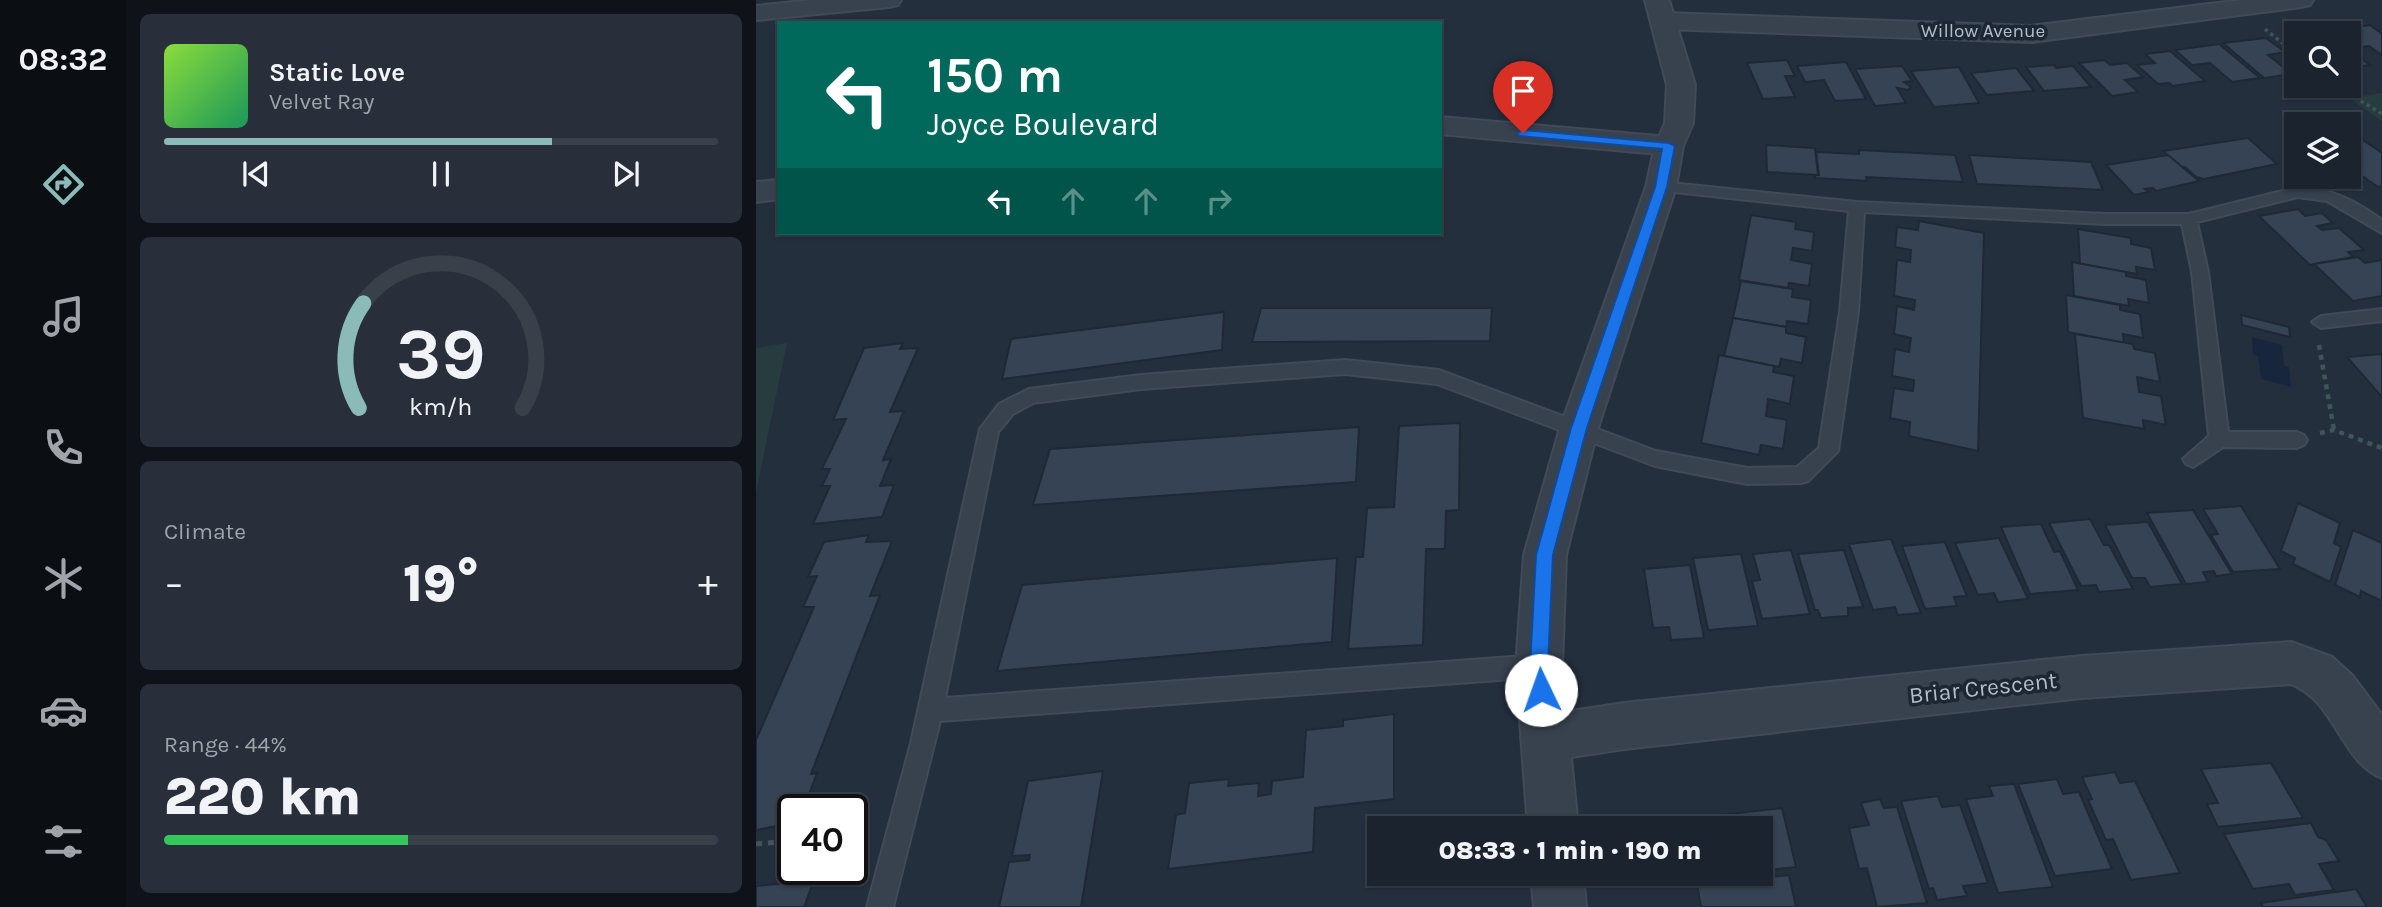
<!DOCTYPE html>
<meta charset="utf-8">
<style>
body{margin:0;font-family:Karla,sans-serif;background:#282f3a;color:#f1f3f6;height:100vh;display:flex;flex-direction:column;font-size:26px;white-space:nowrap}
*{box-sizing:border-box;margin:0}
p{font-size:23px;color:#a0a4aa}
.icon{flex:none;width:38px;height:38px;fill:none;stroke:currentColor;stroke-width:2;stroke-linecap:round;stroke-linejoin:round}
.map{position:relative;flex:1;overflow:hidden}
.drawer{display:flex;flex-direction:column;gap:14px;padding:14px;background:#0f1319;width:630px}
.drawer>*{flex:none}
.guide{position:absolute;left:21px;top:21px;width:665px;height:214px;border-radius:0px;box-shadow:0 2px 5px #0004,0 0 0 2px #39404a;background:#00695c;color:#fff;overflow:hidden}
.tools{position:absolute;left:1528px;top:21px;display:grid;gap:14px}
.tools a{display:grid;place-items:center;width:77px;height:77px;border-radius:0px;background:#1b232e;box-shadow:0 2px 5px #0004,0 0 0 2px #39404a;font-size:35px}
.speed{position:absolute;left:21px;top:794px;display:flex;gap:14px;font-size:35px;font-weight:700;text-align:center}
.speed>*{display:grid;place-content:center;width:91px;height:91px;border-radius:50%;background:#1b232e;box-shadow:0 2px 5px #0004,0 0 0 2px #39404a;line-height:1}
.speed .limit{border:4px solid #111;border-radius:10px;background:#fff;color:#111}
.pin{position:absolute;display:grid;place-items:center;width:60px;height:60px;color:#fff;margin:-72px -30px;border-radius:50% 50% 50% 0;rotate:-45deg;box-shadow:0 0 7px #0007}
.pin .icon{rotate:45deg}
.me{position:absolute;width:77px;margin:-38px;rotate:357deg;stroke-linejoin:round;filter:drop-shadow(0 0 5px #0008)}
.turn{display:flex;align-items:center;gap:24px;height:147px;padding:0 35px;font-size:32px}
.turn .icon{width:91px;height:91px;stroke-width:2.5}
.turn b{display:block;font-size:49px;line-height:60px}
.lanes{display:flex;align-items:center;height:66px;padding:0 35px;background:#0003;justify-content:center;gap:35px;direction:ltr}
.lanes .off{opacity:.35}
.big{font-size:52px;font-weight:800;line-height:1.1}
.drawer .widget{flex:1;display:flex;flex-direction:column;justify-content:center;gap:10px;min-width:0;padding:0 24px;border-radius:10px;background:#282f3a}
.drawer .dial{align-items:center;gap:0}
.dial svg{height:182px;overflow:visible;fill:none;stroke:#39404a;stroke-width:7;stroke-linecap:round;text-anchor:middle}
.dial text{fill:#f1f3f6;stroke:none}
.song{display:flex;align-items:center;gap:21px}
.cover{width:84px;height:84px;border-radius:10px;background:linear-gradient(135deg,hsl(90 70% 55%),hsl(150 70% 35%))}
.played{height:7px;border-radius:4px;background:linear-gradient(90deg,#8bbbb9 70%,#39404a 70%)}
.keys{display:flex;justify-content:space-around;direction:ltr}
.heat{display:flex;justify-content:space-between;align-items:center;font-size:38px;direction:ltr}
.charge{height:10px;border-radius:5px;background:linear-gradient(90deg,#34c759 44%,#39404a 0)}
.trip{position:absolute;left:611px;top:816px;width:406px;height:70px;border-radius:0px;background:#1b232e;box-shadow:0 2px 5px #0004,0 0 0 2px #39404a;font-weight:800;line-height:70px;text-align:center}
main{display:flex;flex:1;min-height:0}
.tab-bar{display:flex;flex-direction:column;width:126px;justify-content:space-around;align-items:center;background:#0b0e12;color:#a0a4aa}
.tab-bar .icon{width:49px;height:49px}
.tab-bar .selected{color:#8bbbb9}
.tab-bar b{font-size:32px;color:#f1f3f6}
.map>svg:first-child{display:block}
.green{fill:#263c3f}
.water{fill:#17263c}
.building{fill:#364354;stroke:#1f2835;stroke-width:2}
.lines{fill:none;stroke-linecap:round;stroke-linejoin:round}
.service-casing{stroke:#414a57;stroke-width:4}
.minor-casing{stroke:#414a57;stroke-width:4}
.tertiary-casing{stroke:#414a57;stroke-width:4}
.path-far2{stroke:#3f5557;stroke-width:3.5;stroke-dasharray:3.5 3.5;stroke-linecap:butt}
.path-far1{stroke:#3f5557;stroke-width:4.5;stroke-dasharray:5 5;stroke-linecap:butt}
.path{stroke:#3f5557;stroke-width:5;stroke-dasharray:6 6;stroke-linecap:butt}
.service{fill:#38414e;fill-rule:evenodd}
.minor{fill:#38414e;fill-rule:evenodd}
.tertiary{fill:#38414e;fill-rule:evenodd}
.route{fill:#1a73e8;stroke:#114b97;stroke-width:2}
.labels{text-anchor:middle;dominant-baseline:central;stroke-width:7;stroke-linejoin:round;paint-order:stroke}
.far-street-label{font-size:19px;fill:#b4bcc9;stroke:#1d2633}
.street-label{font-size:23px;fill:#b4bcc9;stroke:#1d2633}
</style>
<main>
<nav class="tab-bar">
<b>08:32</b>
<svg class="icon selected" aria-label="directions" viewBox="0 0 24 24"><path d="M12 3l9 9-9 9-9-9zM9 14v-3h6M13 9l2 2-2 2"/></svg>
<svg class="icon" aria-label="music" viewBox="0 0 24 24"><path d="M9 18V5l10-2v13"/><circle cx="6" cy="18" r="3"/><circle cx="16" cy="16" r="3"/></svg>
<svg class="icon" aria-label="phone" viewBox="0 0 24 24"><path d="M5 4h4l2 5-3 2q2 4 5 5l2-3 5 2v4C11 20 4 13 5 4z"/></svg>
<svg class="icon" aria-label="climate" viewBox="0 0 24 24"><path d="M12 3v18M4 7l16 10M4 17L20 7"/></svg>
<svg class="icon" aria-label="car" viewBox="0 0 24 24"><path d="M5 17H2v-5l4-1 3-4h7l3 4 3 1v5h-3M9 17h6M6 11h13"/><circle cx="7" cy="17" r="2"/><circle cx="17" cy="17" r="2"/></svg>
<svg class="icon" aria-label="filters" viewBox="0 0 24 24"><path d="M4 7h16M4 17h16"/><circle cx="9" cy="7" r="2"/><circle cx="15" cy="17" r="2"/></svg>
</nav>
<section class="drawer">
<div class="widget">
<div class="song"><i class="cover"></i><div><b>Static Love</b><p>Velvet Ray</p></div></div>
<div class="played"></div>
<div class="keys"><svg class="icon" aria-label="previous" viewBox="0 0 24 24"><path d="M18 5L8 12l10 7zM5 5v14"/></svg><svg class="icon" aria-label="pause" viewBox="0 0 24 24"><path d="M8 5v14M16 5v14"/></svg><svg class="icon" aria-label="next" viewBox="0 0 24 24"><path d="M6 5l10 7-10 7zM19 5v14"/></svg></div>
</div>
<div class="widget dial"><svg viewBox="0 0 100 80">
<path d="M14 69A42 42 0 1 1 86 69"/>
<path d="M14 69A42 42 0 0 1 16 23" stroke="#8bbbb9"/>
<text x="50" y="56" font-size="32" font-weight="700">39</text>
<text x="50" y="72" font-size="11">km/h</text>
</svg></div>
<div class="widget"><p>Climate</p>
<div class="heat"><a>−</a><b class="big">19°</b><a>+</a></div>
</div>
<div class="widget"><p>Range · 44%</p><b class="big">220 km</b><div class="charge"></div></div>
</section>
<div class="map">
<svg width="1626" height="907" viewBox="0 0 1626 907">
<rect width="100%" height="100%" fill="#242f3e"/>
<g class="green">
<polygon points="1626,93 1626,121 1593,98"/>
<polygon points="31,343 0,492 0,348"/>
</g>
<polygon class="water" points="1496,337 1526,345 1528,366 1533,367 1535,387 1505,379 1502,356 1497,354"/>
<g class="building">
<polygon points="1614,25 1626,34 1626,55 1613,46 1598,48 1592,44 1592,33 1587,33 1595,32 1590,28"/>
<polygon points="1510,38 1529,52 1512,55 1536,74 1508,78 1467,43"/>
<polygon points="1463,44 1504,78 1476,82 1454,63 1436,65 1419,50"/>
<polygon points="1592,49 1614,65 1592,68"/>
<polygon points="1414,51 1449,81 1417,86 1413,83 1402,84 1381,65 1399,63 1389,54"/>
<polygon points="1031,60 1039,76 1029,76 1039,97 1007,99 991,63"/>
<polygon points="1349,60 1354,65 1371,63 1387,77 1369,80 1382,92 1356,96 1323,63"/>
<polygon points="1090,62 1110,99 1079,101 1068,80 1049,82 1041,66"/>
<polygon points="1298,65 1300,68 1317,66 1335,87 1288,91 1270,67"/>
<polygon points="1146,66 1156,81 1148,82 1155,87 1152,90 1141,88 1150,103 1119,106 1099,69"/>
<polygon points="1203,67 1223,103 1178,107 1155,71"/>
<polygon points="1260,68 1278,91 1231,95 1215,73"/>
<polygon points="1592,130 1626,153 1626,186 1622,187 1592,166"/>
<polygon points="1492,138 1521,164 1448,179 1440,177 1429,167 1424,167 1407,151"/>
<polygon points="1010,145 1059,148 1062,175 1011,172"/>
<polygon points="1103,150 1199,155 1207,182 1110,177 1111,181 1059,178 1059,175 1063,175 1060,152 1103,154"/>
<polygon points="1213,155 1335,162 1347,190 1221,184"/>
<polygon points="1412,155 1443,181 1400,191 1397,188 1389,189 1393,192 1378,195 1350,165"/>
<polygon points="1542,209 1549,216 1566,213 1577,223 1561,226 1566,230 1583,228 1608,250 1592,252 1597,257 1554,265 1503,216"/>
<polygon points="995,215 1040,222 1039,229 1058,232 1056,251 1037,248 1035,260 1056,264 1053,286 1033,283 1032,288 983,280"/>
<polygon points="1163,221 1228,233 1222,451 1153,436 1154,422 1134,418 1138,388 1157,391 1158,380 1136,376 1139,349 1153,352 1155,338 1138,334 1141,306 1158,310 1159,300 1138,296 1141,260 1154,262 1155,250 1139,247 1141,227 1162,230"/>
<polygon points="1322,229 1375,238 1375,244 1395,248 1399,270 1380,267 1381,274 1324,264"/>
<polygon points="1602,257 1609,263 1626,260 1626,296 1597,301 1558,264"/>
<polygon points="1316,262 1370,272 1370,276 1390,280 1393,303 1372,299 1373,306 1318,296"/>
<polygon points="985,281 1037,289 1036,297 1055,300 1052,324 1031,321 1030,327 977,318"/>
<polygon points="1310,295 1364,305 1364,310 1384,314 1387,338 1367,334 1368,343 1312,332"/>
<polygon points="505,308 736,308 734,341 496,342"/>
<polygon points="468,312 466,350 246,379 255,339"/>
<polygon points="1485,315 1533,327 1534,337 1486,325"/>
<polygon points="977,318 1030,327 1030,333 1050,337 1046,363 1025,359 1023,367 968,356"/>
<polygon points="1319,334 1377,344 1378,349 1399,353 1404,382 1381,377 1383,392 1405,396 1410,425 1387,420 1388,429 1327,418"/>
<polygon points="147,343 144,349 162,348 134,412 148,411 127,460 135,459 124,486 138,485 126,517 57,524 74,486 66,486 74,469 66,469 90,419 77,420 108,348"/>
<polygon points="1626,354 1626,397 1591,357"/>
<polygon points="963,355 1018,366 1017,372 1038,376 1034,404 1012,399 1010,416 1031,420 1027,449 1005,445 1003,455 945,443"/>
<polygon points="704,423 703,510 690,511 689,549 670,549 667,645 592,649 600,557 607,557 611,508 638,507 643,426"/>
<polygon points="603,427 600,482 277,505 294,449"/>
<polygon points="1542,503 1584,523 1578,543 1585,547 1574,582 1537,564 1539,558 1525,551"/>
<polygon points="1485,506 1524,569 1477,572 1455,535 1462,534 1447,509"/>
<polygon points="1437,510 1476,574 1460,576 1458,571 1447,572 1452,582 1430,584 1391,513"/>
<polygon points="1334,519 1348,545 1353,545 1377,589 1343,592 1340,585 1325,586 1293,523"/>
<polygon points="1392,522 1426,584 1394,587 1389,578 1376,578 1349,525"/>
<polygon points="1285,524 1298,552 1304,551 1322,590 1274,594 1245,527"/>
<polygon points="1597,530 1626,543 1626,601 1605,591 1604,597 1579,585"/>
<polygon points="113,535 110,542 136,541 114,596 124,595 55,774 61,773 47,810 37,810 37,823 0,830 0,740 58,607 47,607 61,576 52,577 68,542"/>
<polygon points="1243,538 1272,599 1242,602 1238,593 1222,595 1199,543"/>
<polygon points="1135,539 1165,613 1142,615 1139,607 1117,610 1093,544"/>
<polygon points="1189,542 1211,596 1198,597 1201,606 1169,609 1146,546"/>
<polygon points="1035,550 1054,614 1006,619 996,581 1004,580 997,554"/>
<polygon points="1088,550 1107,607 1092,608 1092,616 1065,618 1062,610 1059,610 1042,554"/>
<polygon points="985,554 1002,626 952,630 937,558"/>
<polygon points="581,558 576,642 241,671 266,585"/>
<polygon points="934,565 948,638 915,640 913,627 897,628 888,569"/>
<polygon points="638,714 638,799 559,808 557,852 412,869 420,815 429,813 433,783 473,779 472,786 503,783 502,796 515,794 516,781 547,777 550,730 587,726 587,720"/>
<polygon points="1515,763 1547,818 1462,827 1451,804 1462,803 1445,769"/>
<polygon points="347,771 325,907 243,907 253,862 273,860 274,855 256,856 272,781"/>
<polygon points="1359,772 1364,783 1379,781 1424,873 1375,880 1357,839 1350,840 1332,800 1336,799 1326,777"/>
<polygon points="1301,779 1307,794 1323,792 1356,869 1299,876 1262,784"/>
<polygon points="1258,784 1297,887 1242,893 1210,799 1237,796 1233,786"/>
<polygon points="1182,796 1186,807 1204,805 1232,883 1207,886 1211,896 1181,900 1177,888 1173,889 1145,801"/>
<polygon points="1124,799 1128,808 1141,807 1171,903 1121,907 1111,868 1103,869 1093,828 1113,825 1105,803"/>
<polygon points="1026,808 1040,867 1004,871 1004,828 931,828 929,819"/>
<polygon points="1555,823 1562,837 1570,840 1583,861 1563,864 1578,890 1539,895 1533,884 1497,889 1468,834"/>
<polygon points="939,873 985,873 940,878"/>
<polygon points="1033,875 1040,907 945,907 941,885"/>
<polygon points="58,880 48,907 0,907 0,886"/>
<polygon points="1600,889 1611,907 1507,907 1505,903"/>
</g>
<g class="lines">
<g class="service-casing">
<g id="service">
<path d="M905 182 1101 202 1349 214H1433L1542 187C1575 188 1600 201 1626 220V233L1571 201 1542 197 1441 222 1452 272 1472 432H1541L1548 435 1551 440 1548 445 1541 448 1467 447 1437 467 1430 464 1427 459 1453 436 1436 272 1426 224H1349L1108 212 1102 312 1082 451 1052 481 1045 483 991 484 899 466 681 384 589 374 385 389 277 403 257 414 242 432 189 698 783 655 791 659 794 666 791 673 783 677 184 721 137 907H111L155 743 224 429 243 404 273 389 385 375 589 360 683 370 900 451 991 468 1041 467 1063 448 1084 312 1093 211 900 190 897 187Z"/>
<polygon points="1626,309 1626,321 1565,328 1556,322 1565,316"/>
</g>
</g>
<g class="minor-casing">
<g id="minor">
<polygon points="57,0 145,0 142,5 133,7 0,20 0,6"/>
<polygon points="1486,0 1557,0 1554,5 1545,7 1275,42 908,29 899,26 895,21 899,16 908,13 1275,26"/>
<polygon points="684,117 913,137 923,140 927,146 923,152 913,155 684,134"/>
<polygon points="23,180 23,199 0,202 0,182"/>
<path d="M1535 642 1576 657 1596 675 1626 715V778C1584 761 1579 700 1535 684L1326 698 868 749 789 761 772 754 765 738 772 722 789 715 868 703 1326 656Z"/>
</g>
</g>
<g class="tertiary-casing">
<g id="tertiary">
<polygon points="889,0 913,0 939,85 937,123 927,146 920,187 842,428 810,555 806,666 822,828 772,828 760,666 768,555 804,428 890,187 899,146 909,123 911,85"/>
<polygon points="775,873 827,873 830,907 778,907"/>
</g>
</g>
<g class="path-far2">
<polyline points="1509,29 1540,54"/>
<polyline points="1581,86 1626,114"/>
</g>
<g class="path-far1">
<polyline points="1563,345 1578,430"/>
<polyline points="1564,433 1578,430 1626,448"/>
</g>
<g class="path">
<polyline points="96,837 114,835"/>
<polyline points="0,844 37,841"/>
</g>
<use href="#service" class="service"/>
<use href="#minor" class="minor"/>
<use href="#tertiary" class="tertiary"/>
</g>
<polygon class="route" points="767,130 913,143 919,146 911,187 831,428 797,555 792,666 795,690 792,696 785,699 779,696 774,666 780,555 815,428 899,187 906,149 763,136 761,133"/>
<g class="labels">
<g class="far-street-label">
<text x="1227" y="31">Willow Avenue</text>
</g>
<g class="street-label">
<text transform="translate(1227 688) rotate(-6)">Briar Crescent</text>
</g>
</g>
</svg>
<div class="tools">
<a><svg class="icon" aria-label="search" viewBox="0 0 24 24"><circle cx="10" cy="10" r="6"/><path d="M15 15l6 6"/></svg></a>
<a><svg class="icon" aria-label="layers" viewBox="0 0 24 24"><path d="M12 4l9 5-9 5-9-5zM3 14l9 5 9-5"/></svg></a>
</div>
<div class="speed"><div class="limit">40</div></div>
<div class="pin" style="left:767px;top:133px;background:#d93025"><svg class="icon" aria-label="arrive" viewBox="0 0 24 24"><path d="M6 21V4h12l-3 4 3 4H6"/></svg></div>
<svg class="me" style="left:785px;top:690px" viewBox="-20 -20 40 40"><circle r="19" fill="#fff"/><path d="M0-13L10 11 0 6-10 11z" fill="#1a73e8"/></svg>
<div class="trip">08:33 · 1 min · 190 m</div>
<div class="guide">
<div class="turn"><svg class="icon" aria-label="left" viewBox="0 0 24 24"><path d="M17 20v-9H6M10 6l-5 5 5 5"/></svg><div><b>150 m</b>Joyce Boulevard</div></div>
<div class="lanes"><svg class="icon" aria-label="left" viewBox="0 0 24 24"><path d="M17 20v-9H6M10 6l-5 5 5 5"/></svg><svg class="icon off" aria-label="ahead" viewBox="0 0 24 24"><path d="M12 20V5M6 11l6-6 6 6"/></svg><svg class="icon off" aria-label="ahead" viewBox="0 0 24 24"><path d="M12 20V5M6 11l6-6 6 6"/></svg><svg class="icon off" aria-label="right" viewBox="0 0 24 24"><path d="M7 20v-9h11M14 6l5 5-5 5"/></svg></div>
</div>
</div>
</main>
